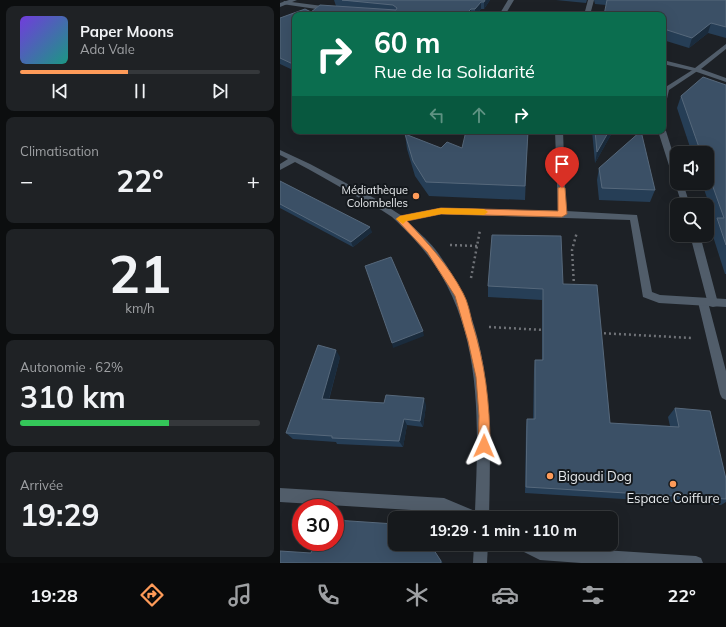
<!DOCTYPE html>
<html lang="fr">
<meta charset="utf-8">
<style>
body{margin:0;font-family:Mulish,sans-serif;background:#1f2225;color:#f1f3f6;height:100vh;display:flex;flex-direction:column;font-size:15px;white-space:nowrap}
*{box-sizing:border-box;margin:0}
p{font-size:13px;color:#9ea0a3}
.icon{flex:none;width:22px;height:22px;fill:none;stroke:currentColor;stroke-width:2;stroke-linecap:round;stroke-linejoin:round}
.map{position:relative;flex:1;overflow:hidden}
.details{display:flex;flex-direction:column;gap:6px;padding:6px;background:#0c0e0f;width:280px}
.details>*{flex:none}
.top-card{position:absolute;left:12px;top:12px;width:374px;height:122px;border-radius:8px;box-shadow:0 4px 16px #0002,0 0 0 1px #35383b;background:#0b6e4f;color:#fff;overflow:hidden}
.fabs{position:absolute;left:390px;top:146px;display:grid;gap:8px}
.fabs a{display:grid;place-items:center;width:44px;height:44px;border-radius:8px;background:#16191c;box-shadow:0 4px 16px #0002,0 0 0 1px #35383b;font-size:20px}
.speed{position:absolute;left:12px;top:499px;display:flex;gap:8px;font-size:20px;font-weight:700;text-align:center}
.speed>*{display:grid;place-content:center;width:52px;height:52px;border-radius:50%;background:#16191c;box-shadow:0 4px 16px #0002,0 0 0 1px #35383b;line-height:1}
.speed .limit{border:6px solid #d22;background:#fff;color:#111}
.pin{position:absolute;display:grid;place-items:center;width:34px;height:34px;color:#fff;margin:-41px -17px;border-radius:50% 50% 50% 0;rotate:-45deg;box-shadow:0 0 4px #0007}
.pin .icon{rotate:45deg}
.me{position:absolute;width:44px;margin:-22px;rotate:1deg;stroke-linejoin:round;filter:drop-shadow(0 0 3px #0008)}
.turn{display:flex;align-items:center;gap:14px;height:84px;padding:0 16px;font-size:18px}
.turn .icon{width:52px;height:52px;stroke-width:2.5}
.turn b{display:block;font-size:28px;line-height:34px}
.lanes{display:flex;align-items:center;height:38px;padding:0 16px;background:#0003;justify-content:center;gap:20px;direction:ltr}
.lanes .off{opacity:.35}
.big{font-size:30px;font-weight:700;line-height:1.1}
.details .tile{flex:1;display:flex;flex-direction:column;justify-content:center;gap:6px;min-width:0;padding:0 14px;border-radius:8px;background:#1f2225}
.details .dial{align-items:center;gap:0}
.dial b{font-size:52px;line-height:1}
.song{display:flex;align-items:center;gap:12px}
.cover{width:48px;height:48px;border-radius:6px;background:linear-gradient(135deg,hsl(260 70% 55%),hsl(170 70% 35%))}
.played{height:4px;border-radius:2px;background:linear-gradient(90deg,#fe9b59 45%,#35383b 45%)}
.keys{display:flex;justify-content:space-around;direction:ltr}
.heat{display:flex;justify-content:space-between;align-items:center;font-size:22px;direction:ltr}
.charge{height:6px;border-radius:3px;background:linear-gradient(90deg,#34c759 62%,#35383b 0)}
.trip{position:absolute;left:108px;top:511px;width:230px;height:40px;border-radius:8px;background:#16191c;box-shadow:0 4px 16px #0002,0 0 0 1px #35383b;font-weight:700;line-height:40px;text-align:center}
.dock{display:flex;height:64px;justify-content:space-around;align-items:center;background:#090a0b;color:#9ea0a3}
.dock .icon{width:28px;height:28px}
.dock .active{color:#fe9b59}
.dock b{font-size:18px;color:#f1f3f6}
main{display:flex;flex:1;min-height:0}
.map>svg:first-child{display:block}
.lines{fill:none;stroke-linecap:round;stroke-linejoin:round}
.path{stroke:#6f7277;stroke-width:2.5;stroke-dasharray:2 3;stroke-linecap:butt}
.pedestrian{fill:#515d6a;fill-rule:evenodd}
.minor{fill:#515d6a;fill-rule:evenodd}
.tertiary{fill:#515d6a;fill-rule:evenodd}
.wall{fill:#263e56}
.shaded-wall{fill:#1a2b3c}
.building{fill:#3b5066;stroke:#56687b}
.route{fill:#fe9b59;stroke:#a5653a}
.slow{fill:#f59e0b}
.poi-dot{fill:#fe9b59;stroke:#14181c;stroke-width:1.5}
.labels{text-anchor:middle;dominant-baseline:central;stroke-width:4;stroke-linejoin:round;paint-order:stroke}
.poi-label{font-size:11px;fill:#e6e9ec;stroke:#14181c;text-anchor:end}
.near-poi-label{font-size:13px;fill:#e6e9ec;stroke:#14181c;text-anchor:start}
</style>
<main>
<section class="details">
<div class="tile">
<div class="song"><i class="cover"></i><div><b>Paper Moons</b><p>Ada Vale</p></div></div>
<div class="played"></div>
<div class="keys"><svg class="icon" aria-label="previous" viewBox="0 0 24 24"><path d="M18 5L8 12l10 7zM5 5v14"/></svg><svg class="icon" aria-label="pause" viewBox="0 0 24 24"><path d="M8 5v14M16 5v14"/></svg><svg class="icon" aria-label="next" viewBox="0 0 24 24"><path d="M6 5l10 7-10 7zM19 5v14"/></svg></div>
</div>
<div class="tile"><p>Climatisation</p>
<div class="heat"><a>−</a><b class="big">22°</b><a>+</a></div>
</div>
<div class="tile dial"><b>21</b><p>km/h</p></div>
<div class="tile"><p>Autonomie · 62%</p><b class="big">310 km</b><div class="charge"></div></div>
<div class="tile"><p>Arrivée</p><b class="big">19:29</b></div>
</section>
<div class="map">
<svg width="446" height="563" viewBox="0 0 446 563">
<rect width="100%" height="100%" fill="#1d2126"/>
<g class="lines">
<g class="path">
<polyline points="170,245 197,246"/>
<polyline points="191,278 200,230"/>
<polyline points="294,286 292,250 297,232"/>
<polyline points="209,327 264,330"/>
<polyline points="319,333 412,338"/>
</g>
<g class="pedestrian">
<polygon points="414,69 419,70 389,90 386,103 383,105 384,88"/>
<polygon points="383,129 386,131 397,166 397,181 393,178 378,131 383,131"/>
<polygon points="397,181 397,183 403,183 410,205 402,205 395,183"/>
<polygon points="410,235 420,235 438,303 437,306 433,307 429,306 446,371 446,400 442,398 440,394 418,302 419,299 423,298 427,300"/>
</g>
<g class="minor">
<polygon points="228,0 234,0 225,15 219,15"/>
<polygon points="308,0 314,0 310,15 304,15"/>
<polygon points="4,1 50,7 53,9 50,11 2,4"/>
<polygon points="446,44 446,49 421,69 446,78 446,82 414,71 383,64 383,60 415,68"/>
<path d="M275 131H283L286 211 357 215 372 292 380 295 446 299V307L379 303 363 297 350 220 161 214 127 221C136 230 147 239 155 249 215 326 211 426 209 518H178L164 512 0 502V488L164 498 195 511C199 415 204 314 134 239 127 232 120 224 112 217 99 208 85 201 70 193 52 182 34 172 15 162L0 170V164L8 159 0 155V150L30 164 94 198 122 216 161 208 278 211Z"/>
<polygon points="194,544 208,544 207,563 193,563"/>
<polygon points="236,544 258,544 261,546 416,556 421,558 423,563 301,563 260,560 238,549"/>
</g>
<polygon class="tertiary" points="9,0 17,0 0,7 0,3"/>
</g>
<g class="wall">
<polygon points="54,0 210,0 204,9 201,9 196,15 15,15 15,71 0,64 0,18 25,9 31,12 40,5 63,7 56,6"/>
<polygon points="276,0 307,0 306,3"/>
<polygon points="314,0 446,0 446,38 428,33 409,48 383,40 383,15 326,5 315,4"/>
<polygon points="446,85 446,274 445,274 431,230 435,222 422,183 427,183 427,153 412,153 397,108 401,96"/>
<polygon points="248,131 245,200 149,196 135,176 127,149 125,134 161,148 182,148"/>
<polygon points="312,131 333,131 315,163"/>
<polygon points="319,168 375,190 370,202 319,200 317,180"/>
<polygon points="0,181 92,232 73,247 0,208"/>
<polygon points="283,284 330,423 390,426 388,417 395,408 446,479 446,502 441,505 245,493 246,427 247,419 253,419 254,370 255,360 262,360 262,300 208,297 208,286"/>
<polygon points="60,357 49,400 146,405 143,427 127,425 123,447 57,444 56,442 13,439 6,433"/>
</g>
<g class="shaded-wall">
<polygon points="205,0 210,0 204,9 204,2"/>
<polygon points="201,2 201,9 196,15 195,15 195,9"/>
<polygon points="191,9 191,15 185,15"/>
<polygon points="431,23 428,33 409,48 412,38"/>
<polygon points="329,131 333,131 315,163 317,152"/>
<polygon points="90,227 92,232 73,247 71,242"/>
<polygon points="143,331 144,336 113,348 112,343"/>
<polygon points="56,350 60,357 47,406 42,399"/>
<polygon points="144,398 146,405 143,427 140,421"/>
<polygon points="124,419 127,425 123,447 119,441"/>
<polygon points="150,544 163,563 161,563"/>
</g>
<g class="building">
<polygon points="62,0 205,0 204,2 201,2 195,9 191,9 185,15 15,15 15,65 0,58 0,18 25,9 31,12 40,5 116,10 117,8 113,5"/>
<polygon points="327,0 446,0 446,27 431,23 412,38 384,29 383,31 383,15 324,15"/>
<polygon points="423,77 446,85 446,245 437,218 444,218 427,170 427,153 421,153 401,96"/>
<polygon points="186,131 248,131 245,186 146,182 133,161 125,134 161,148 167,142 182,148"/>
<polygon points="315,131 329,131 317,152"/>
<polygon points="361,131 375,190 322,188 319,168"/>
<polygon points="0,181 90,227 71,242 0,204"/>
<polygon points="212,235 281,236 283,284 317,285 330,423 399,427 395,408 430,411 446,479 446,499 246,487 247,419 255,419 255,360 263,360 263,289 208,286"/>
<polygon points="111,257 143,331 112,343 85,266"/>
<polygon points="38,345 56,350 42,399 104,403 106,395 144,398 140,421 124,419 119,441 52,438 52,436 6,433"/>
<polygon points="55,520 115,524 115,544 150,544 161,561 161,563 0,563 0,551 31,553 34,542 55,542"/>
</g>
<path class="route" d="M282 186 285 188 287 214 282 217 161 214 127 221C148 243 169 266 183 293 188 302 190 313 192 322 205 363 210 403 210 446L208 450 204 452 200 450 198 446 199 416 196 377 188 341 175 296 147 252 116 219 120 216 161 208 278 211V188Z"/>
<polygon class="slow" points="161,208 204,209 208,212 204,215 161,214 126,221 123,224 116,219 120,216"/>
<g class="poi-dot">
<circle cx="136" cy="196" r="4"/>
<circle cx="270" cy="476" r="4"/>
<circle cx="393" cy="484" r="4"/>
</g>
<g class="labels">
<g class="poi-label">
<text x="128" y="190">Médiathèque<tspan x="128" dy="13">Colombelles</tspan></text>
</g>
<g class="near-poi-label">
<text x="278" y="476">Bigoudi Dog</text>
<text x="393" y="498" text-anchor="middle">Espace Coiffure</text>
</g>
</g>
</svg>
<div class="fabs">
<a><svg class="icon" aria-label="sound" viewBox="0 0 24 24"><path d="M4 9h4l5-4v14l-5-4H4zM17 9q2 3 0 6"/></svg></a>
<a><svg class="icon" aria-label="search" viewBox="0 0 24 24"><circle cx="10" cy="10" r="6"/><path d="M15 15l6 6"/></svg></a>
</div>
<div class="speed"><div class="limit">30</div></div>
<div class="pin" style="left:282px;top:188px;background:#d93025"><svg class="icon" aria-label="arrive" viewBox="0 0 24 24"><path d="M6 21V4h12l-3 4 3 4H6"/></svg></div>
<svg class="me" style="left:204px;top:446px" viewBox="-20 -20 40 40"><path d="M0-17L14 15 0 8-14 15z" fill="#fe9b59" stroke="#fff" stroke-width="4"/></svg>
<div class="trip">19:29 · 1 min · 110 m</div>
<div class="top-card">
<div class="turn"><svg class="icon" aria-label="right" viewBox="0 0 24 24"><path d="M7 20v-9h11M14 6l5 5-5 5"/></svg><div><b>60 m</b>Rue de la Solidarité</div></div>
<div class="lanes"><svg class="icon off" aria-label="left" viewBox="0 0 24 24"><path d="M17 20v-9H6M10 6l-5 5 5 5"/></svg><svg class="icon off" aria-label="ahead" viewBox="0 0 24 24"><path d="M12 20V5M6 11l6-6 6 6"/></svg><svg class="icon" aria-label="right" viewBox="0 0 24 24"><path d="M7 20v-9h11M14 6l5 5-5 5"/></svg></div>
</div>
</div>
</main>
<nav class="dock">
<b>19:28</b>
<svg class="icon active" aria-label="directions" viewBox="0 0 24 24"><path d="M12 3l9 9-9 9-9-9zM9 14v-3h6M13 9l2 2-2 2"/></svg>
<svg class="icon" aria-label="music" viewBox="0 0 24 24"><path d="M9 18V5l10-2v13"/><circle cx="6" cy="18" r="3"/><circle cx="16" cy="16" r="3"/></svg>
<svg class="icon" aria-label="phone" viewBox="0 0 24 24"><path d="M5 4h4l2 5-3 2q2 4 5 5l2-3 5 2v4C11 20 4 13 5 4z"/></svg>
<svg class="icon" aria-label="climate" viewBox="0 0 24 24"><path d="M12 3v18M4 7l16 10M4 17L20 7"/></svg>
<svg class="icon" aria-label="car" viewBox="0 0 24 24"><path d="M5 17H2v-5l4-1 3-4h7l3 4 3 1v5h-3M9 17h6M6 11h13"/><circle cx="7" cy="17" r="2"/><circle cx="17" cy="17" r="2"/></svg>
<svg class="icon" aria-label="filters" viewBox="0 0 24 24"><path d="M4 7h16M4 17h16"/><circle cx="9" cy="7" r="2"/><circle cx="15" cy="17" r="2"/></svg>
<b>22°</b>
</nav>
